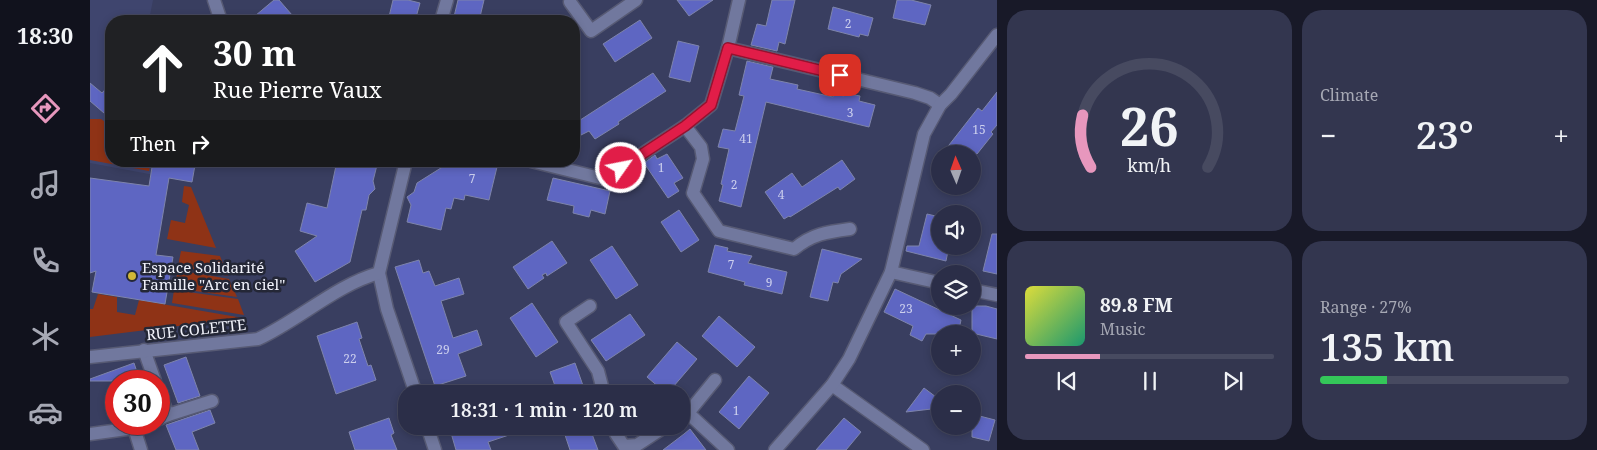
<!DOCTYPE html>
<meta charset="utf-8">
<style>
body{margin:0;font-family:"Noto Serif",serif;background:#33364f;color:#f1f3f6;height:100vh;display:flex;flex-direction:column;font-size:19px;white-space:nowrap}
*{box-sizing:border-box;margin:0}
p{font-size:16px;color:#a6a8b4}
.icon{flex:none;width:28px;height:28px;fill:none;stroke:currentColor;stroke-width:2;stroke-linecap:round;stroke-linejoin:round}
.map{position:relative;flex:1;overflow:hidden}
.panel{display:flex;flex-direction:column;gap:10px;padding:10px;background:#181928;width:600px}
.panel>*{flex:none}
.banner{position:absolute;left:15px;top:15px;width:475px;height:152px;border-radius:20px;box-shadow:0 2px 8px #0003,0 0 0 1px #474a60;background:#202124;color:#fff;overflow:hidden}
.needle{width:32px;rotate:358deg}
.buttons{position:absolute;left:841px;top:145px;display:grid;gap:10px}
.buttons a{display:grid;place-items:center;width:50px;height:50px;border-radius:50%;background:#2b2e48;box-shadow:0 2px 8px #0003,0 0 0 1px #474a60;font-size:25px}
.speed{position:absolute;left:15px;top:370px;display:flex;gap:10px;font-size:25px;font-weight:700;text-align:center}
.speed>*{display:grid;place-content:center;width:65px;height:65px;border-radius:50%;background:#2b2e48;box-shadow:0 2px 8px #0003,0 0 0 1px #474a60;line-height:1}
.speed .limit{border:8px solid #d22;background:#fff;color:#111}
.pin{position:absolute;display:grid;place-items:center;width:42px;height:42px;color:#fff;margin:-21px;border-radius:10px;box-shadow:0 2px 8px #0006}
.me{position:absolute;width:55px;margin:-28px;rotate:57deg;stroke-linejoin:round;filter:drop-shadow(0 0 4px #0008)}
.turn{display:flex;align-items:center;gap:18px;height:105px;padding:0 25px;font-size:22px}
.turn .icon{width:65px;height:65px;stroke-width:2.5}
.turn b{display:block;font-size:35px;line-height:42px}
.then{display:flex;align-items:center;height:48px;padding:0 25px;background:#0003;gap:10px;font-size:19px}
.big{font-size:38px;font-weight:600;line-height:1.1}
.panel .card{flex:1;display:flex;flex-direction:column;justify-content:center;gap:8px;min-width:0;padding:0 18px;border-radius:20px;background:#33364f}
.panel .dial{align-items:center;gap:0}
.dial svg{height:130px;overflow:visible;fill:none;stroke:#474a60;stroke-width:7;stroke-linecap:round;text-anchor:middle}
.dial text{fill:#f1f3f6;stroke:none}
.song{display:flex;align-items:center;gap:15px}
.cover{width:60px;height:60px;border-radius:8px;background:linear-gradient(135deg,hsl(60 70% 55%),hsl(160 70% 35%))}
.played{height:5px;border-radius:2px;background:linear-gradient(90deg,#e797bd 30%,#474a60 30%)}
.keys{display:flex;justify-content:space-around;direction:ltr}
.heat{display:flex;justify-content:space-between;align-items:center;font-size:28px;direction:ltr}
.charge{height:8px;border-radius:4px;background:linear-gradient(90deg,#34c759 27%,#474a60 0)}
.panel .tiles{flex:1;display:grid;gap:10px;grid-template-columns:repeat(2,1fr)}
.trip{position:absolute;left:308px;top:385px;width:292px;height:50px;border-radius:20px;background:#2b2e48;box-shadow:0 2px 8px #0003,0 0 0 1px #474a60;font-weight:600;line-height:50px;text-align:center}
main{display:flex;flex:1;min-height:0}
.dock{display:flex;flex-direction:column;width:90px;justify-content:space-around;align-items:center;background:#11121d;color:#a6a8b4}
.dock .icon{width:35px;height:35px}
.dock .on{color:#e797bd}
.dock b{font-size:22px;color:#f1f3f6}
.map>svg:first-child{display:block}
.built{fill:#3f456e}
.green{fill:#8f3316}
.building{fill:#5e66c2;stroke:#7e84ab}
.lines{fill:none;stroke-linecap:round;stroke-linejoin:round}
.minor-casing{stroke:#575a74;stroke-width:15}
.minor{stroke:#71789e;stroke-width:12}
.route-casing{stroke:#92132f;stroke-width:12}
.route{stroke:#e11d48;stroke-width:9}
.poi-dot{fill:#d1b736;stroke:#242736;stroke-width:2}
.labels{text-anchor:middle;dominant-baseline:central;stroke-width:5;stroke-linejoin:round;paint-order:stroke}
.number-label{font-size:12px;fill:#cccfed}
.poi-label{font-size:15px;fill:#f1f2fb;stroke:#242736;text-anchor:start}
.street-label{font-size:15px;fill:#f1f2fb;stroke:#242736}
</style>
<main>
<nav class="dock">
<b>18:30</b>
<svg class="icon on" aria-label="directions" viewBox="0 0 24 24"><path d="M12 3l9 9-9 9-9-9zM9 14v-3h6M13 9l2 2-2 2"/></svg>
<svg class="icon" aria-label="music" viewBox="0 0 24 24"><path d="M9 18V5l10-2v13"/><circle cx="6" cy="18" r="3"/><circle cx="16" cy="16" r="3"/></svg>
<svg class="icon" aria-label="phone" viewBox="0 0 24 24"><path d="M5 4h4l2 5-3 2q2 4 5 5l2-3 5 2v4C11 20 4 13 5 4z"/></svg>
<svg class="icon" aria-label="climate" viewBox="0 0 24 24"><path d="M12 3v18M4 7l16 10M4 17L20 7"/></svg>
<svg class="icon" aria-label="car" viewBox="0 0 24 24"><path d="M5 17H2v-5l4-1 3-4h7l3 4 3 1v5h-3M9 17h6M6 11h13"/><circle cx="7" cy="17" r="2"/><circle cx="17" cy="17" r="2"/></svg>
</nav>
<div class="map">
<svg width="907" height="450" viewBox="0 0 907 450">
<rect width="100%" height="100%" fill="#393e60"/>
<polygon class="built" points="0,0 63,0 59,20 69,21 21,21 21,161 105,161 102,182 0,163"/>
<g class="green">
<polygon points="0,119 11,119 21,126 21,161 61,161 59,171 0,160"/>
<polygon points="94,186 101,187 126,248 77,239 81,220 95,223 99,205 92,202"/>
<polygon points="91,251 130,256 138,276 88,266"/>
<polygon points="88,270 139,279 147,297 84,288"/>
<polygon points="84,290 148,299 154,315 82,303"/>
<polygon points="8,294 27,297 27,312 45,315 49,300 153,318 0,337 0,309 3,309"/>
</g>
<g class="building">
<polygon points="184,0 189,0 202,15 195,21 159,21"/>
<polygon points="303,0 318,0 330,3 325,21 298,21"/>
<polygon points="368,0 394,0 389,21 363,21"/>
<polygon points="587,0 623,0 599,16"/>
<polygon points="682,0 705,0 695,44 689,42 687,51 661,45 667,24 676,26"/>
<polygon points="807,0 821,0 841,5 835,25 803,18"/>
<polygon points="743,7 783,18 778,36 770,34 769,37 738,29"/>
<polygon points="550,20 562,38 525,62 513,44"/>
<polygon points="588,41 609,46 600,82 579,77"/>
<polygon points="657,61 683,67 680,79 708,85 707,89 743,97 744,94 754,96 755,93 770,96 769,101 785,105 779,127 676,102 651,207 629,201 633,185 631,184 639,149 628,147 633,129 645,131 654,96 649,95"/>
<polygon points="563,73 576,91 528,122 529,124 505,139 499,131 491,135 484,124"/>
<polygon points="0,83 12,93 21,83 21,119 0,101"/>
<polygon points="907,92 907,125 901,132 903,134 887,154 852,154 888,108 892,111"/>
<polygon points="577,154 593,178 584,183 589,191 578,198 554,163 565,155 567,159"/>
<polygon points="752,160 765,179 750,190 748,187 700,217 699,216 694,219 675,192 702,173 712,187"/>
<polygon points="63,161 83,161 105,165 102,182 79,178 66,255 83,257 75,304 2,292 6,271 0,273 0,178 59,186"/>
<polygon points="247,161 288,161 283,181 285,189 279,195 276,210 272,210 260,262 225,282 205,251 227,236 210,231 217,203 237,208"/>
<polygon points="362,161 390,161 390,163 407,167 399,200 375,195 374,200 364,198 361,209 356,208 351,230 317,222 321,205 317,197 324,192 327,183"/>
<polygon points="463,178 520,191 515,214 501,210 499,217 483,213 484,206 457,200"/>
<polygon points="589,210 609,240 591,252 571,222"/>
<polygon points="837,214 850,217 850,246 859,246 856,261 816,251 817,246 829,246"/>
<polygon points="902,234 907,234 907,274 893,271"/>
<polygon points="462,241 477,263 457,276 456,273 452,275 454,278 438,289 423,267"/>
<polygon points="625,245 638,248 637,251 662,256 658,263 697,272 692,294 654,285 655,282 618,272"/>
<polygon points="522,246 548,285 526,299 500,260"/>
<polygon points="732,249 772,259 751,274 748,283 743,282 738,301 720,297"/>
<polygon points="329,260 333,273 339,271 345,286 369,278 374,294 351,301 363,338 387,330 392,345 368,354 376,376 345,386 305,267"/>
<polygon points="805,289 871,320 868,334 836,334 832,341 820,335 823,326 794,312"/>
<polygon points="442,303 468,342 446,357 420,318"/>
<polygon points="882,306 896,306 907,309 907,339 882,333"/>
<polygon points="540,314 555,335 516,361 501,340"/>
<polygon points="629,316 665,347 647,367 612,336"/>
<polygon points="267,322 272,338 269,339 278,366 281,365 286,380 246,394 227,336"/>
<polygon points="587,342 607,359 577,394 557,377"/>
<polygon points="96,357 110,396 88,403 74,365"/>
<polygon points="44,363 50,381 0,381 0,379"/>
<polygon points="485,363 496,394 468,394 460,372"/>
<polygon points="659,376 679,393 649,429 629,412"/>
<polygon points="834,388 850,400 850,408 816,412"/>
<polygon points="120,410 125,423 102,432 109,450 86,450 76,425"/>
<polygon points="882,414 905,420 899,441 882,437"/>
<polygon points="299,418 304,433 301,435 307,450 265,450 259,432"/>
<polygon points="754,418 771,432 756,450 726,450"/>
<polygon points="359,426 437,426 437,429 398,442 401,450 366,450"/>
<polygon points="491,426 499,426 508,450 480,450 474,432"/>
<polygon points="600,429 616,450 573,450 594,434"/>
</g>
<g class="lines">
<g class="minor-casing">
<g id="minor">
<polyline points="124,0 131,21"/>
<polyline points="480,2 501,31 546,0"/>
<polyline points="351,21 357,0"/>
<polyline points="638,48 825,93 840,98 850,105"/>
<path d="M595 126 611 147 613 159 603 193 629 231 704 249C722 234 737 232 760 229"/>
<polyline points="316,161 289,273 297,309 326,394"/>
<polyline points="441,161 514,179 595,126 621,105 638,48 649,0"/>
<polyline points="801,272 850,283"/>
<polyline points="882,290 907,295"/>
<polyline points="500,306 476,322 508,371 514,394"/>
<polyline points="54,350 65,381"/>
<path d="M0 357 168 339C209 320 246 285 289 273"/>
<polyline points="742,385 833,450"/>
<polyline points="69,391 78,415 69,419"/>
<polyline points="598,413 638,450"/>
<polyline points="78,415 122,401"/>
<polyline points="591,417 598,413 625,380"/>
<polyline points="337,426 345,450"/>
<polyline points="524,426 526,434 534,446 547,445 576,426"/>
<polyline points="0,434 44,428 51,450"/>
<polyline points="685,450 742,385 759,359 801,272 834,134 850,105 861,94 907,35"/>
</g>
</g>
<use href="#minor" class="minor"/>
</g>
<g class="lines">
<g class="route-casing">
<polyline id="route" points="531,168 595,126 621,105 638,48 750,75"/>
</g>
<use href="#route" class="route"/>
</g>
<circle class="poi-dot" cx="42" cy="276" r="5"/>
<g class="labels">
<g class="number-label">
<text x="758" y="23">2</text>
<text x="760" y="112">3</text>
<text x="889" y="129">15</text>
<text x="656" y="138">41</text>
<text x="571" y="167">1</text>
<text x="382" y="178">7</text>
<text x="644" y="184">2</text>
<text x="691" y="194">4</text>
<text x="641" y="264">7</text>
<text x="679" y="282">9</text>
<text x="816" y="308">23</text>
<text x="353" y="349">29</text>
<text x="260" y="358">22</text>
<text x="646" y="410">1</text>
</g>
<g class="poi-label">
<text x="52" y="267">Espace Solidarité<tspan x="52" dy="17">Famille "Arc en ciel"</tspan></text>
</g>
<g class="street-label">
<text transform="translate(106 329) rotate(-6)">RUE COLETTE</text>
</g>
</g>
</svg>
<div class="buttons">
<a><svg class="needle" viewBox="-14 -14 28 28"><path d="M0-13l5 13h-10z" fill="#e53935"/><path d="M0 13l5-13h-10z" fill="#a6a8b4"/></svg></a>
<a><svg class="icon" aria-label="sound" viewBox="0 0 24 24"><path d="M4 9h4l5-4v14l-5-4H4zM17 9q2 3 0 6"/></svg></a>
<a><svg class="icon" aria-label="layers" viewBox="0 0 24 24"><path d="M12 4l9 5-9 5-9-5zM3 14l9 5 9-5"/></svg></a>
<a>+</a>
<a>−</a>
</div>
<div class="speed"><div class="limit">30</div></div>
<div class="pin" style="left:750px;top:75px;background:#d93025"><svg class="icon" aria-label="arrive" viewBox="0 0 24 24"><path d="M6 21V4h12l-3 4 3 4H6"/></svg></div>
<svg class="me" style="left:531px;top:168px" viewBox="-20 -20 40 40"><circle r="17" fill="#e11d48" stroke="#fff" stroke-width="3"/><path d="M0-11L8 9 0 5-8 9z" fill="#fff"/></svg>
<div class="trip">18:31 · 1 min · 120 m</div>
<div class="banner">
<div class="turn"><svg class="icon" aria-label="ahead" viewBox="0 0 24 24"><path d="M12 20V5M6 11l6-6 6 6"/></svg><div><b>30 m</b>Rue Pierre Vaux</div></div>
<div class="then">Then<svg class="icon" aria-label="right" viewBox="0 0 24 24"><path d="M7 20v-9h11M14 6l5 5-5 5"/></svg></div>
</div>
</div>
<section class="panel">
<div class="tiles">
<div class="card dial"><svg viewBox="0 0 100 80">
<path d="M14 69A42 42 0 1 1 86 69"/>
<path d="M14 69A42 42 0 0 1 9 37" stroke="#e797bd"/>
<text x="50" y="56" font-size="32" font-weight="700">26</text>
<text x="50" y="72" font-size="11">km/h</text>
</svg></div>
<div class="card"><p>Climate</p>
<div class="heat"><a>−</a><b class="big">23°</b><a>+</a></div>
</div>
<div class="card">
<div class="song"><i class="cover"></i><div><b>89.8 FM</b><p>Music</p></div></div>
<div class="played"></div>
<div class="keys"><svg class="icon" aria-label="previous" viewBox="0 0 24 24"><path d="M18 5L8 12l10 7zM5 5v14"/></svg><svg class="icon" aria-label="pause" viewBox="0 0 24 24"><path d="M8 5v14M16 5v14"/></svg><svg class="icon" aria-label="next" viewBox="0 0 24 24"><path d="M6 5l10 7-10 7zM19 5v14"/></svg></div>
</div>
<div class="card"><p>Range · 27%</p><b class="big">135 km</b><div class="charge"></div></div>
</div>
</section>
</main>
